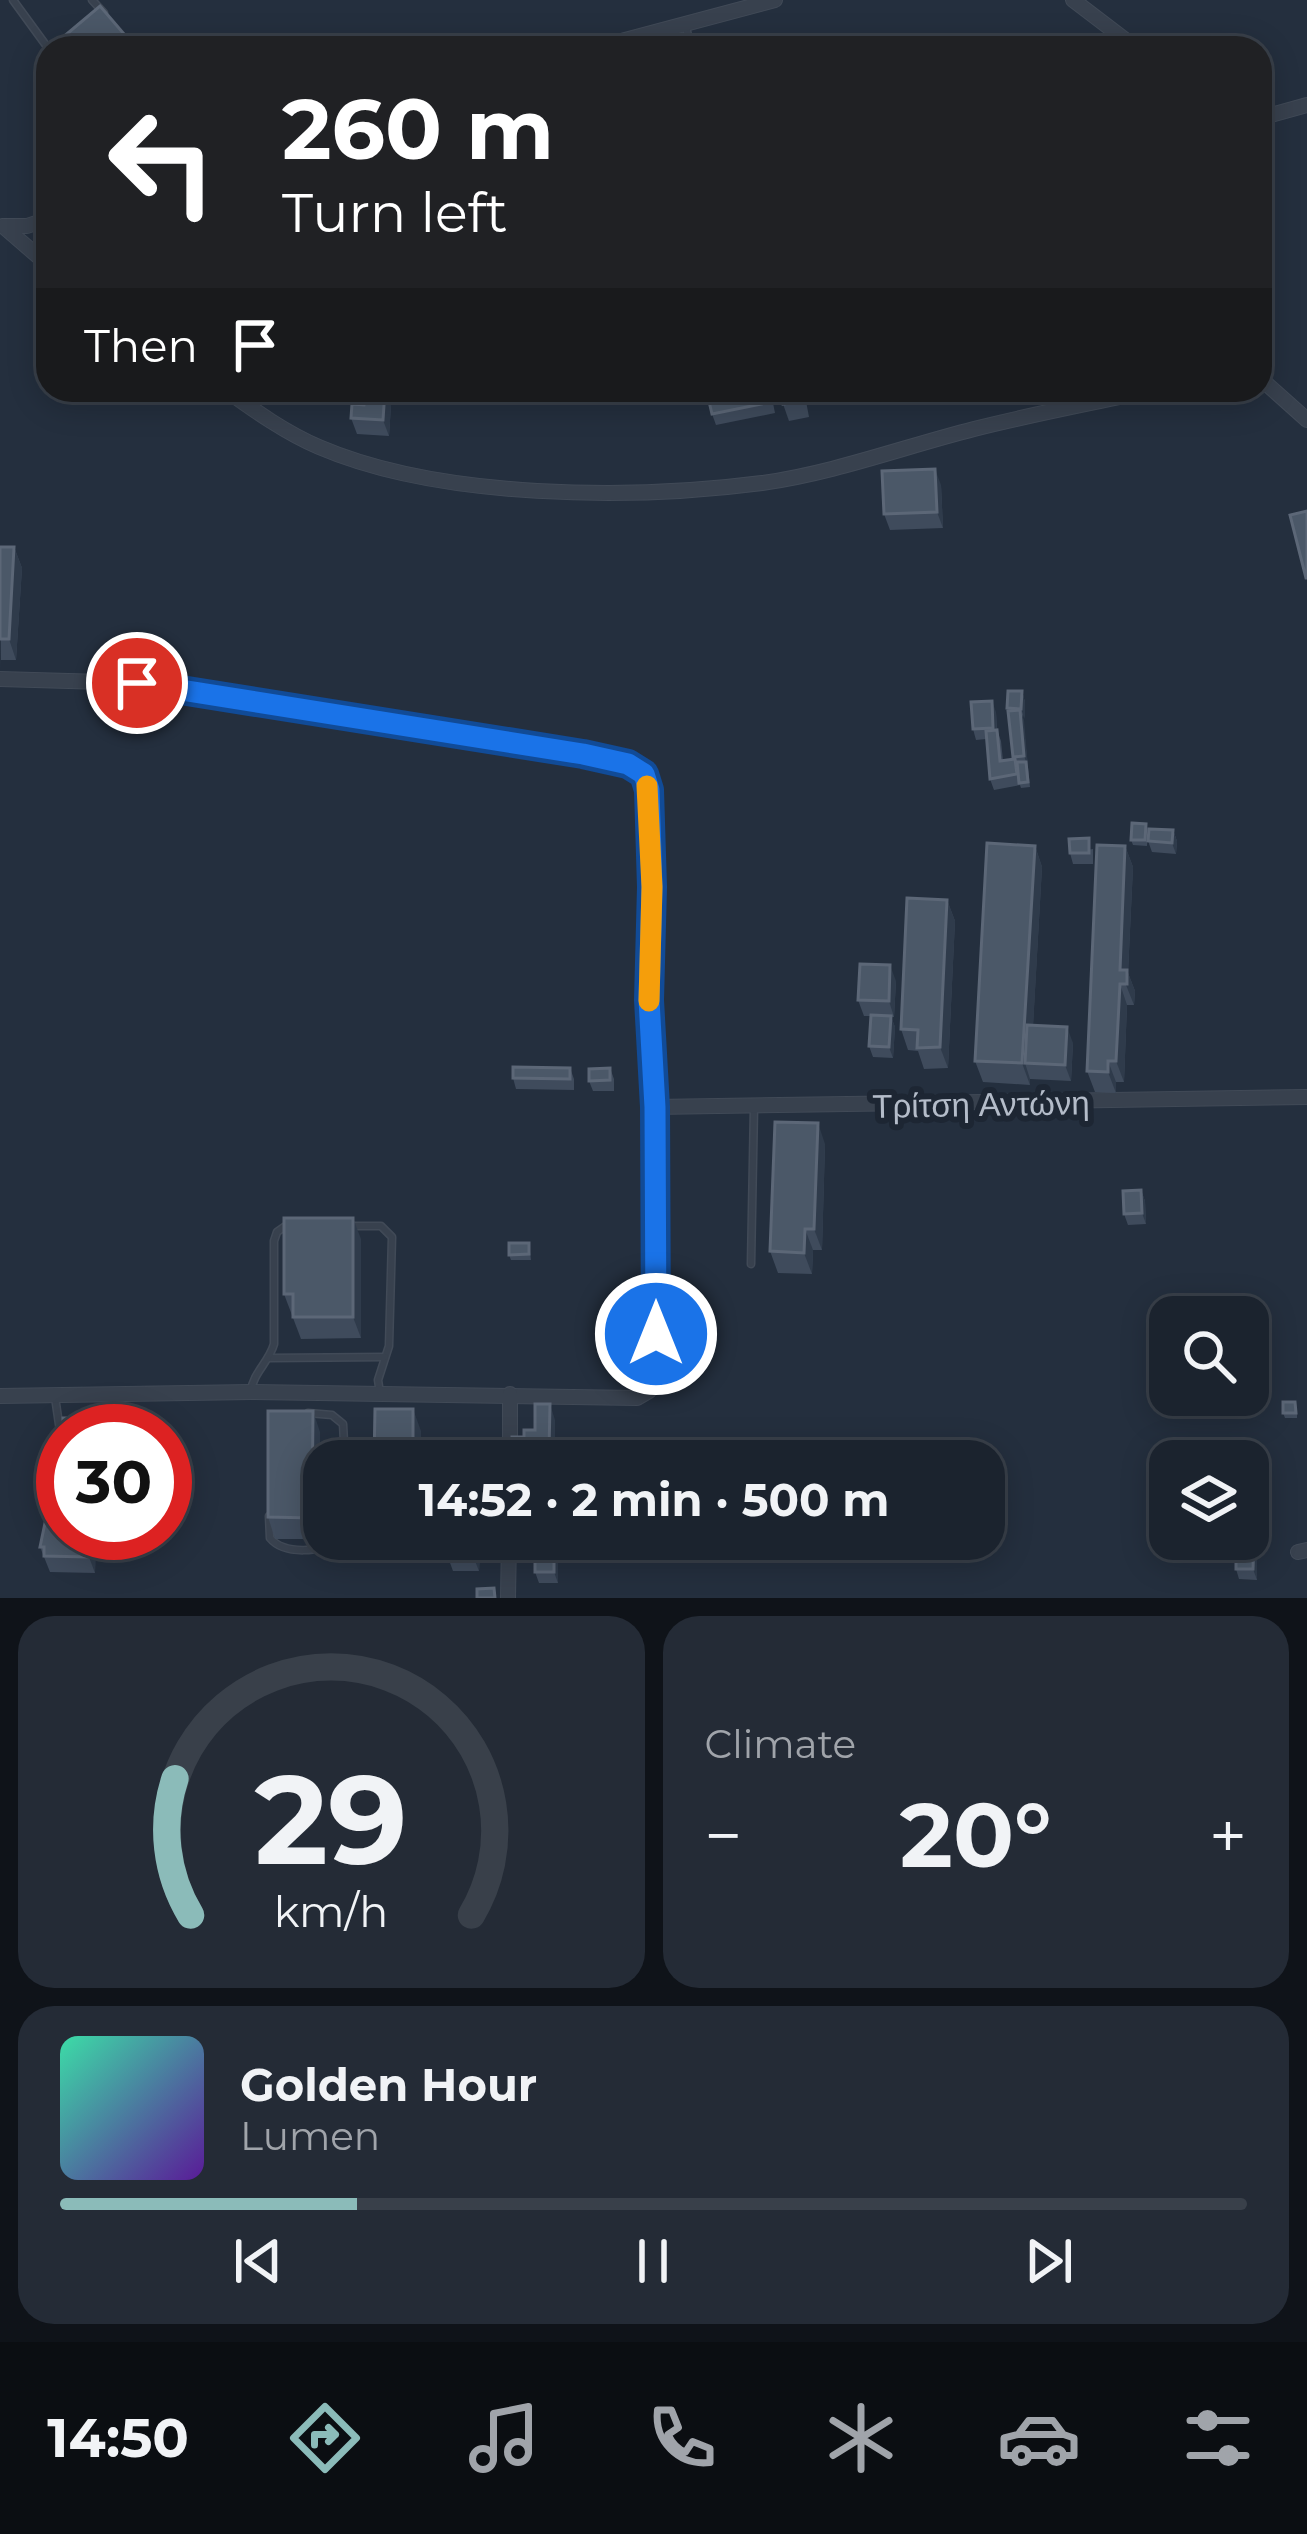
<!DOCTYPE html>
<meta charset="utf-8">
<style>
body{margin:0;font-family:Montserrat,sans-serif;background:#242b36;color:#f1f3f6;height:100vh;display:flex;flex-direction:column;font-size:45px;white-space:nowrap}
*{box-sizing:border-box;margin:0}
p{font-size:39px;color:#a0a4aa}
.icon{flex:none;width:66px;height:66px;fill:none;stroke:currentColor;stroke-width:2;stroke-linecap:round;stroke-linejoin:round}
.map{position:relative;height:1598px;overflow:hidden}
.panel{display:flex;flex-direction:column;gap:18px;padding:18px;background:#0f1319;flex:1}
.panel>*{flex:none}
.guide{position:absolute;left:36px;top:36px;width:1236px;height:366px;border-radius:36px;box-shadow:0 6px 30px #0003,0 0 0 3px #39404a;background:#202124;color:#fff;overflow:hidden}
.fabs{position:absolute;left:1149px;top:1296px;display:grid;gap:24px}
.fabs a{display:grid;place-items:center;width:120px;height:120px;border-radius:24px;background:#1b232e;box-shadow:0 6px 30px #0003,0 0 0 3px #39404a;font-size:60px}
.speed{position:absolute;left:36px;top:1404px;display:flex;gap:24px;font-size:60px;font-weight:700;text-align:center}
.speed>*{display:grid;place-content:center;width:156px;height:156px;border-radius:50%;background:#1b232e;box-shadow:0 6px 30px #0003,0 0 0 3px #39404a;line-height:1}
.speed .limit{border:18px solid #d22;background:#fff;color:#111}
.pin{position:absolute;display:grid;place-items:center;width:102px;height:102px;color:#fff;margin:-51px;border:6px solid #fff;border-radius:50%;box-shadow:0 3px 12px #0007}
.me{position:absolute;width:132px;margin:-66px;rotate:0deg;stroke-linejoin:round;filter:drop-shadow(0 0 9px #0008)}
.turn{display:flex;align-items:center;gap:42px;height:252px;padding:0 48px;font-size:54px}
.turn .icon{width:156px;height:156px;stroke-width:2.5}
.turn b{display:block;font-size:84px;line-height:102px}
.then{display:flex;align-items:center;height:114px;padding:0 48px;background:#0003;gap:24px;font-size:45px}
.big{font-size:90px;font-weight:700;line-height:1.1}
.panel .widget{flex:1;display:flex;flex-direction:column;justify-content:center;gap:18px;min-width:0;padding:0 42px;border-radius:36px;background:#242b36}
.panel .dial{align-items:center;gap:0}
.dial svg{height:312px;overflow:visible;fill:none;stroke:#39404a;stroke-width:7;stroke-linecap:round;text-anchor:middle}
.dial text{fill:#f1f3f6;stroke:none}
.song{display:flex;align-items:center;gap:36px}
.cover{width:144px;height:144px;border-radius:18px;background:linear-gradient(135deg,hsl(160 70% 55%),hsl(270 70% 35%))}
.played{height:12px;border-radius:6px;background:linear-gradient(90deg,#8bbbb9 25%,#39404a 25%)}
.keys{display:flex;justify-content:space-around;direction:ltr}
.heat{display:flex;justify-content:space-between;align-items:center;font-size:66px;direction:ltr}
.panel .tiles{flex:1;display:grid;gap:18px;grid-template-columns:1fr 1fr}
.widget:last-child{grid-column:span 2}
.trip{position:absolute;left:303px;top:1440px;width:702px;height:120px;border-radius:36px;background:#1b232e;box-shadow:0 6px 30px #0003,0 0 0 3px #39404a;font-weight:700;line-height:120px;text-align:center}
.menu{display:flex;height:192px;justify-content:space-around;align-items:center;background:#0b0e12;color:#a0a4aa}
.menu .icon{width:84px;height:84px}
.menu .on{color:#8bbbb9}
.menu b{font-size:54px;color:#f1f3f6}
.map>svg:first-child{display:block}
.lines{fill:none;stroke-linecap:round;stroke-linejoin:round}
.service-casing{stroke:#414a57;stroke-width:9}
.minor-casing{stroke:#414a57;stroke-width:16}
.service{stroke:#38414e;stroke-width:6}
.minor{stroke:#38414e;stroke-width:14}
.wall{fill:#3f4b5c}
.shaded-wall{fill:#2f3b4b}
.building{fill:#4b5868;stroke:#5c6777;stroke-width:3}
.route-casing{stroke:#114b97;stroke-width:30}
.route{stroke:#1a73e8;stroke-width:21}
.slow{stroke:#f59e0b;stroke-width:21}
.labels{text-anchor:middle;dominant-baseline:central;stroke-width:12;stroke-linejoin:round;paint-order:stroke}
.street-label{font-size:33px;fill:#b4bcc9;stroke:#1d2633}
</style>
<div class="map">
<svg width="1307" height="1598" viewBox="0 0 1307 1598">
<rect width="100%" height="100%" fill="#242f3e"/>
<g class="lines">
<g class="service-casing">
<g id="service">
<polyline points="13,0 48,48"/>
<polyline points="92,0 104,13"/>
<polyline points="686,27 691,48"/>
<polyline points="348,1226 381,1226 392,1237 389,1346 378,1380 380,1393"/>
<polyline points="751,1264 754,1107"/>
<polyline points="270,1358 385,1357"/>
<path d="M251 1391C253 1373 269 1362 274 1344V1241L277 1232 287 1225"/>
<polyline points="55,1397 60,1431 61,1519"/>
<polyline points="308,1413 332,1415 343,1424 345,1461"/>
<path d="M269 1516 270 1538C284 1555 322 1553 339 1539"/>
</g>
</g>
<g class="minor-casing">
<g id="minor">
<polyline points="1073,0 1136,48"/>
<polyline points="595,48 775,0"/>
<polyline points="1260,118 1307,105"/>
<polyline points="3,226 48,265"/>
<polyline points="4,226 27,226 48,219"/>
<polyline points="1260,378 1307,420"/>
<path d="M226 390C255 411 286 433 319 447 440 499 632 500 762 483 834 473 903 447 974 429 1033 414 1093 403 1152 390"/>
<polyline points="0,679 137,683 583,754 628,764 644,774 649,790 652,887 649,1000 655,1107 656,1379 649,1391 637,1398 251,1392 0,1396"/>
<polyline points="655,1107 1307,1097"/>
<polyline points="510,1461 510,1394"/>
<polyline points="1298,1552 1307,1550"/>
<polyline points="508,1598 509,1539"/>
</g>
</g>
<use href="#service" class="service"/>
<use href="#minor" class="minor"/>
</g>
<g class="wall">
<polygon points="366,390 392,390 389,436 357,434 351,418 364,405"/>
<polygon points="804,390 809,417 789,421 783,404"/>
<polygon points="728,396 772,398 775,413 716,425 712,414"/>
<polygon points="941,485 943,528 890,530 884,514"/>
<polygon points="0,547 14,547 22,568 16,660 1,660 1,673"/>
<polygon points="1022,691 1025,702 1023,719 1030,787 1021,788 1020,785 994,790 990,779 986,739 976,740 973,729 996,712 997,730 1001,741 1003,761 1014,760 1007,708"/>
<polygon points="158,698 160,714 149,713 147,708"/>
<polygon points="1146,824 1148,829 1147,846 1133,845 1131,840"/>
<polygon points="1173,830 1177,841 1176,854 1152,852 1148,841"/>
<polygon points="1035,846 1042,867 1033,1025 1073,1043 1071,1081 1030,1079 1030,1085 983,1082 975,1061"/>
<polygon points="1125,846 1133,867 1128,973 1135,991 1134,1005 1127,1005 1124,1082 1116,1082 1116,1093 1095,1092 1087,1071"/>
<polygon points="1093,849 1093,864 1073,864 1070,853"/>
<polygon points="947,900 955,921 948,1068 924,1069 918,1051 908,1050 901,1029"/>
<polygon points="896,981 894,1017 891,1017 895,1027 893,1058 873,1057 869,1046 871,1016 864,1016 858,1000"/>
<polygon points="570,1068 574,1079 574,1090 516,1089 513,1078"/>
<polygon points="610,1068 614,1079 614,1091 593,1091 589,1081"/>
<polygon points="825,1144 822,1250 813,1250 812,1274 778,1273 770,1251"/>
<polygon points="1141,1190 1145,1201 1146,1224 1128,1225 1124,1214"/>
<polygon points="361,1239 361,1338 301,1339 284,1294"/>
<polygon points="529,1243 531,1260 511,1260 509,1255"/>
<polygon points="1297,1407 1297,1418 1285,1418 1283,1413"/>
<polygon points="555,1420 555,1461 513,1461 512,1458 524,1437"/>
<polygon points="320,1432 320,1539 275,1539 268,1517"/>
<polygon points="63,1533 96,1533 95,1573 50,1572 40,1547"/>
<polygon points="520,1539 554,1539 543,1540 543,1550 554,1550 558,1561 558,1583 539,1583 535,1572 535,1550 533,1550 533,1560 515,1560 513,1555 522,1545"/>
<polygon points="476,1542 480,1553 479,1571 453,1571 449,1560"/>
<polygon points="1257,1550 1257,1580 1239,1579 1236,1569"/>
</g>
<g class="shaded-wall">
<polygon points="385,390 392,390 389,436 383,420"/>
<polygon points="935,469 941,485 943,528 937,512"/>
<polygon points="14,547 22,568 16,660 9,639"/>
<polygon points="1022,691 1025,702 1025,719 1021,709"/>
<polygon points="992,701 996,712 997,738 993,728"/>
<polygon points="1020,710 1024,720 1028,767 1024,756"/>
<polygon points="1173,830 1177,841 1176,854 1172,843"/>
<polygon points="1035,846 1042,867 1031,1063 1025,1063 1030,1079 1030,1085 1022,1063"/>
<polygon points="1125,846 1133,867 1128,973 1135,991 1134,1005 1120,970"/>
<polygon points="947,900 955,921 948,1068 940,1047"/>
<polygon points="890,965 896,981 894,1017 889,1001"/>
<polygon points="1120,984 1127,1005 1124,1082 1116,1061"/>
<polygon points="891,1016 895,1027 893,1058 889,1047"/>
<polygon points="1067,1027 1073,1043 1071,1081 1065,1065"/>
<polygon points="1108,1061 1116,1082 1116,1093 1108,1072"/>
<polygon points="818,1123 825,1144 822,1250 814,1229"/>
<polygon points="1141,1190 1145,1201 1146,1224 1142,1213"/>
<polygon points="353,1218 361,1239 361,1338 353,1317"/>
<polygon points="805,1229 813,1250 812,1274 804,1253"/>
<polygon points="550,1404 555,1420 555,1461 553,1461 549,1451"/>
<polygon points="413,1409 421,1431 421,1461 413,1461"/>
<polygon points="313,1411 320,1432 320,1539 312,1518"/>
<polygon points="90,1533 96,1533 95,1573 89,1557"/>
<polygon points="1254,1539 1257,1550 1257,1580 1253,1569"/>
<polygon points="476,1542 480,1553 479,1571 475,1561"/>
<polygon points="554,1550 558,1561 558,1583 554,1572"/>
</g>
<g class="building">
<polygon points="100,6 136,48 70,48 62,38"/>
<polygon points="366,390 385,390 383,420 351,418 352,404 364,405"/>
<polygon points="721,390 726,390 727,396 754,390 769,390 771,402 712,414 707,393"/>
<polygon points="781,390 801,390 803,401 783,404"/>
<polygon points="935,469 937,512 884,514 882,471"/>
<polygon points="1307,511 1307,578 1306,578 1290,515"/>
<polygon points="0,547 14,547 9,639 0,639"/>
<polygon points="1008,691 1022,691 1021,709 1007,708"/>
<polygon points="147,697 158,698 158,708 147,708"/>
<polygon points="992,701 993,728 973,729 971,702"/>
<polygon points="1020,710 1024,756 1013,757 1008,711"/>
<polygon points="997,730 1000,761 1015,759 1017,774 990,779 986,731"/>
<polygon points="1017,762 1026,762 1028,782 1019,783"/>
<polygon points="1132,823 1146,824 1145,840 1131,840"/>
<polygon points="1149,829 1173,830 1172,843 1148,841"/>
<polygon points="1089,838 1089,853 1070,853 1069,839"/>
<polygon points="987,843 1035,846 1022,1063 975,1061"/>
<polygon points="1097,845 1125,846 1120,970 1127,970 1127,984 1120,984 1116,1061 1108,1061 1108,1072 1087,1071"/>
<polygon points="907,898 947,900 940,1047 917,1048 918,1030 901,1029"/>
<polygon points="860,964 890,965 889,1001 858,1000"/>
<polygon points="871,1015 891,1016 889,1047 869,1046"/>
<polygon points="1027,1025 1067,1027 1065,1065 1025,1063"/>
<polygon points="513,1067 570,1068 570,1079 513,1078"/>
<polygon points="610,1068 610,1080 589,1081 589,1069"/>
<polygon points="775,1122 818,1123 814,1229 805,1229 804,1253 770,1251"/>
<polygon points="1141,1190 1142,1213 1124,1214 1123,1191"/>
<polygon points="284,1218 353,1218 353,1317 293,1317 293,1294 284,1294"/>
<polygon points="509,1243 529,1243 529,1254 509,1255"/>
<polygon points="1283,1402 1295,1402 1296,1413 1283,1413"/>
<polygon points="535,1404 550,1404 549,1451 542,1451 542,1458 512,1458 512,1437 524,1437 524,1430 535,1430"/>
<polygon points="375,1409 413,1409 413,1461 374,1461"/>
<polygon points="268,1411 313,1411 312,1518 268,1517"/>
<rect x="63" y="1418" width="28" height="13"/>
<polygon points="49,1511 63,1512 63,1523 49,1523"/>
<polygon points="45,1523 63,1523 63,1533 90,1533 89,1557 44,1556 44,1547 40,1547"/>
<polygon points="1236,1539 1254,1539 1253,1569 1236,1569"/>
<polygon points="450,1542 476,1542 475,1561 449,1560"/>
<rect x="513" y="1545" width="18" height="10"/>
<rect x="535" y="1550" width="19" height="22"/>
<polygon points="494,1588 495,1598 477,1598 477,1589"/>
</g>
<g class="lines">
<g class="route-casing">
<polyline id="route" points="137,683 583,754 628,764 644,774 649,790 652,887 649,1000 655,1107 656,1334"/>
</g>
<use href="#route" class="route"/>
<polyline class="slow" points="647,786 652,887 649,1001"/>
</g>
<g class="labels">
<g class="street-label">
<text transform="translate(981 1104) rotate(-1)">Τρίτση Αντώνη</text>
</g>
</g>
</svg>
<div class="fabs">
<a><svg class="icon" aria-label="search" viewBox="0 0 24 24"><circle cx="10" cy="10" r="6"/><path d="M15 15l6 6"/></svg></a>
<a><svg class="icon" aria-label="layers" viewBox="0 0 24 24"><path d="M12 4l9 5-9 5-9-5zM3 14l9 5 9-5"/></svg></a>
</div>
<div class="speed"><div class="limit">30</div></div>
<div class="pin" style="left:137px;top:683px;background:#d93025"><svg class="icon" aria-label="arrive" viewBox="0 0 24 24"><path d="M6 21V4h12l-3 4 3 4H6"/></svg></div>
<svg class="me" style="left:656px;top:1334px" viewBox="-20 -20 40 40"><circle r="17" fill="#1a73e8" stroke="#fff" stroke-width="3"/><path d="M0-11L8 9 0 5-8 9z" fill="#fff"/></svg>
<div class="trip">14:52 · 2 min · 500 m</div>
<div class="guide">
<div class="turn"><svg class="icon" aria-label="left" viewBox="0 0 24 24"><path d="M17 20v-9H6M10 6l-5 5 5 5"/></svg><div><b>260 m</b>Turn left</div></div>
<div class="then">Then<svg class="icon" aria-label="arrive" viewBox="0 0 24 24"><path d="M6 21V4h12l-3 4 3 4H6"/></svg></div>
</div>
</div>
<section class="panel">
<div class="tiles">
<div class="widget dial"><svg viewBox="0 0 100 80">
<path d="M14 69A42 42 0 1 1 86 69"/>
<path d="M14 69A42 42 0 0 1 10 34" stroke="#8bbbb9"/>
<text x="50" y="56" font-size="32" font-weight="700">29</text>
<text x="50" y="72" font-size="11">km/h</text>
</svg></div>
<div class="widget"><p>Climate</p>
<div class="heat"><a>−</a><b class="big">20°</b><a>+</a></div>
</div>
<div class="widget">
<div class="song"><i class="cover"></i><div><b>Golden Hour</b><p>Lumen</p></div></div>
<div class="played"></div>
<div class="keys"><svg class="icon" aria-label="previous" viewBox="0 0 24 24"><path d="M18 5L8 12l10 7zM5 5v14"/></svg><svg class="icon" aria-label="pause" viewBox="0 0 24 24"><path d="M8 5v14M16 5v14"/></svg><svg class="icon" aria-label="next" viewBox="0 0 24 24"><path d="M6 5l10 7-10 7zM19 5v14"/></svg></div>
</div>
</div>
</section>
<nav class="menu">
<b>14:50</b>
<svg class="icon on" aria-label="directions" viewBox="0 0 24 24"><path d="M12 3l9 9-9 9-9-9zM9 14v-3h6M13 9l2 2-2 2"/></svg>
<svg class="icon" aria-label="music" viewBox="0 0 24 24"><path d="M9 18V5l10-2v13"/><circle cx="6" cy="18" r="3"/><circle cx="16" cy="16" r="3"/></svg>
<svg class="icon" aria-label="phone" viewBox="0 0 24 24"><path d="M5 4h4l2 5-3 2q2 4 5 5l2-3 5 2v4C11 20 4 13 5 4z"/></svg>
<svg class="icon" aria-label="climate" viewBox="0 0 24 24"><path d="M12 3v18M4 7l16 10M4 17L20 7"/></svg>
<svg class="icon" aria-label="car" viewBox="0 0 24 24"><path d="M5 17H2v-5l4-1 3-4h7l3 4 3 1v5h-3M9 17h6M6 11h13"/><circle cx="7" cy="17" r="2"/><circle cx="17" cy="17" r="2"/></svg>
<svg class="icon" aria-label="filters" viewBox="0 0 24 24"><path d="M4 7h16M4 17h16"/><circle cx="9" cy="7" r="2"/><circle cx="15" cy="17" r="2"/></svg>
</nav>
